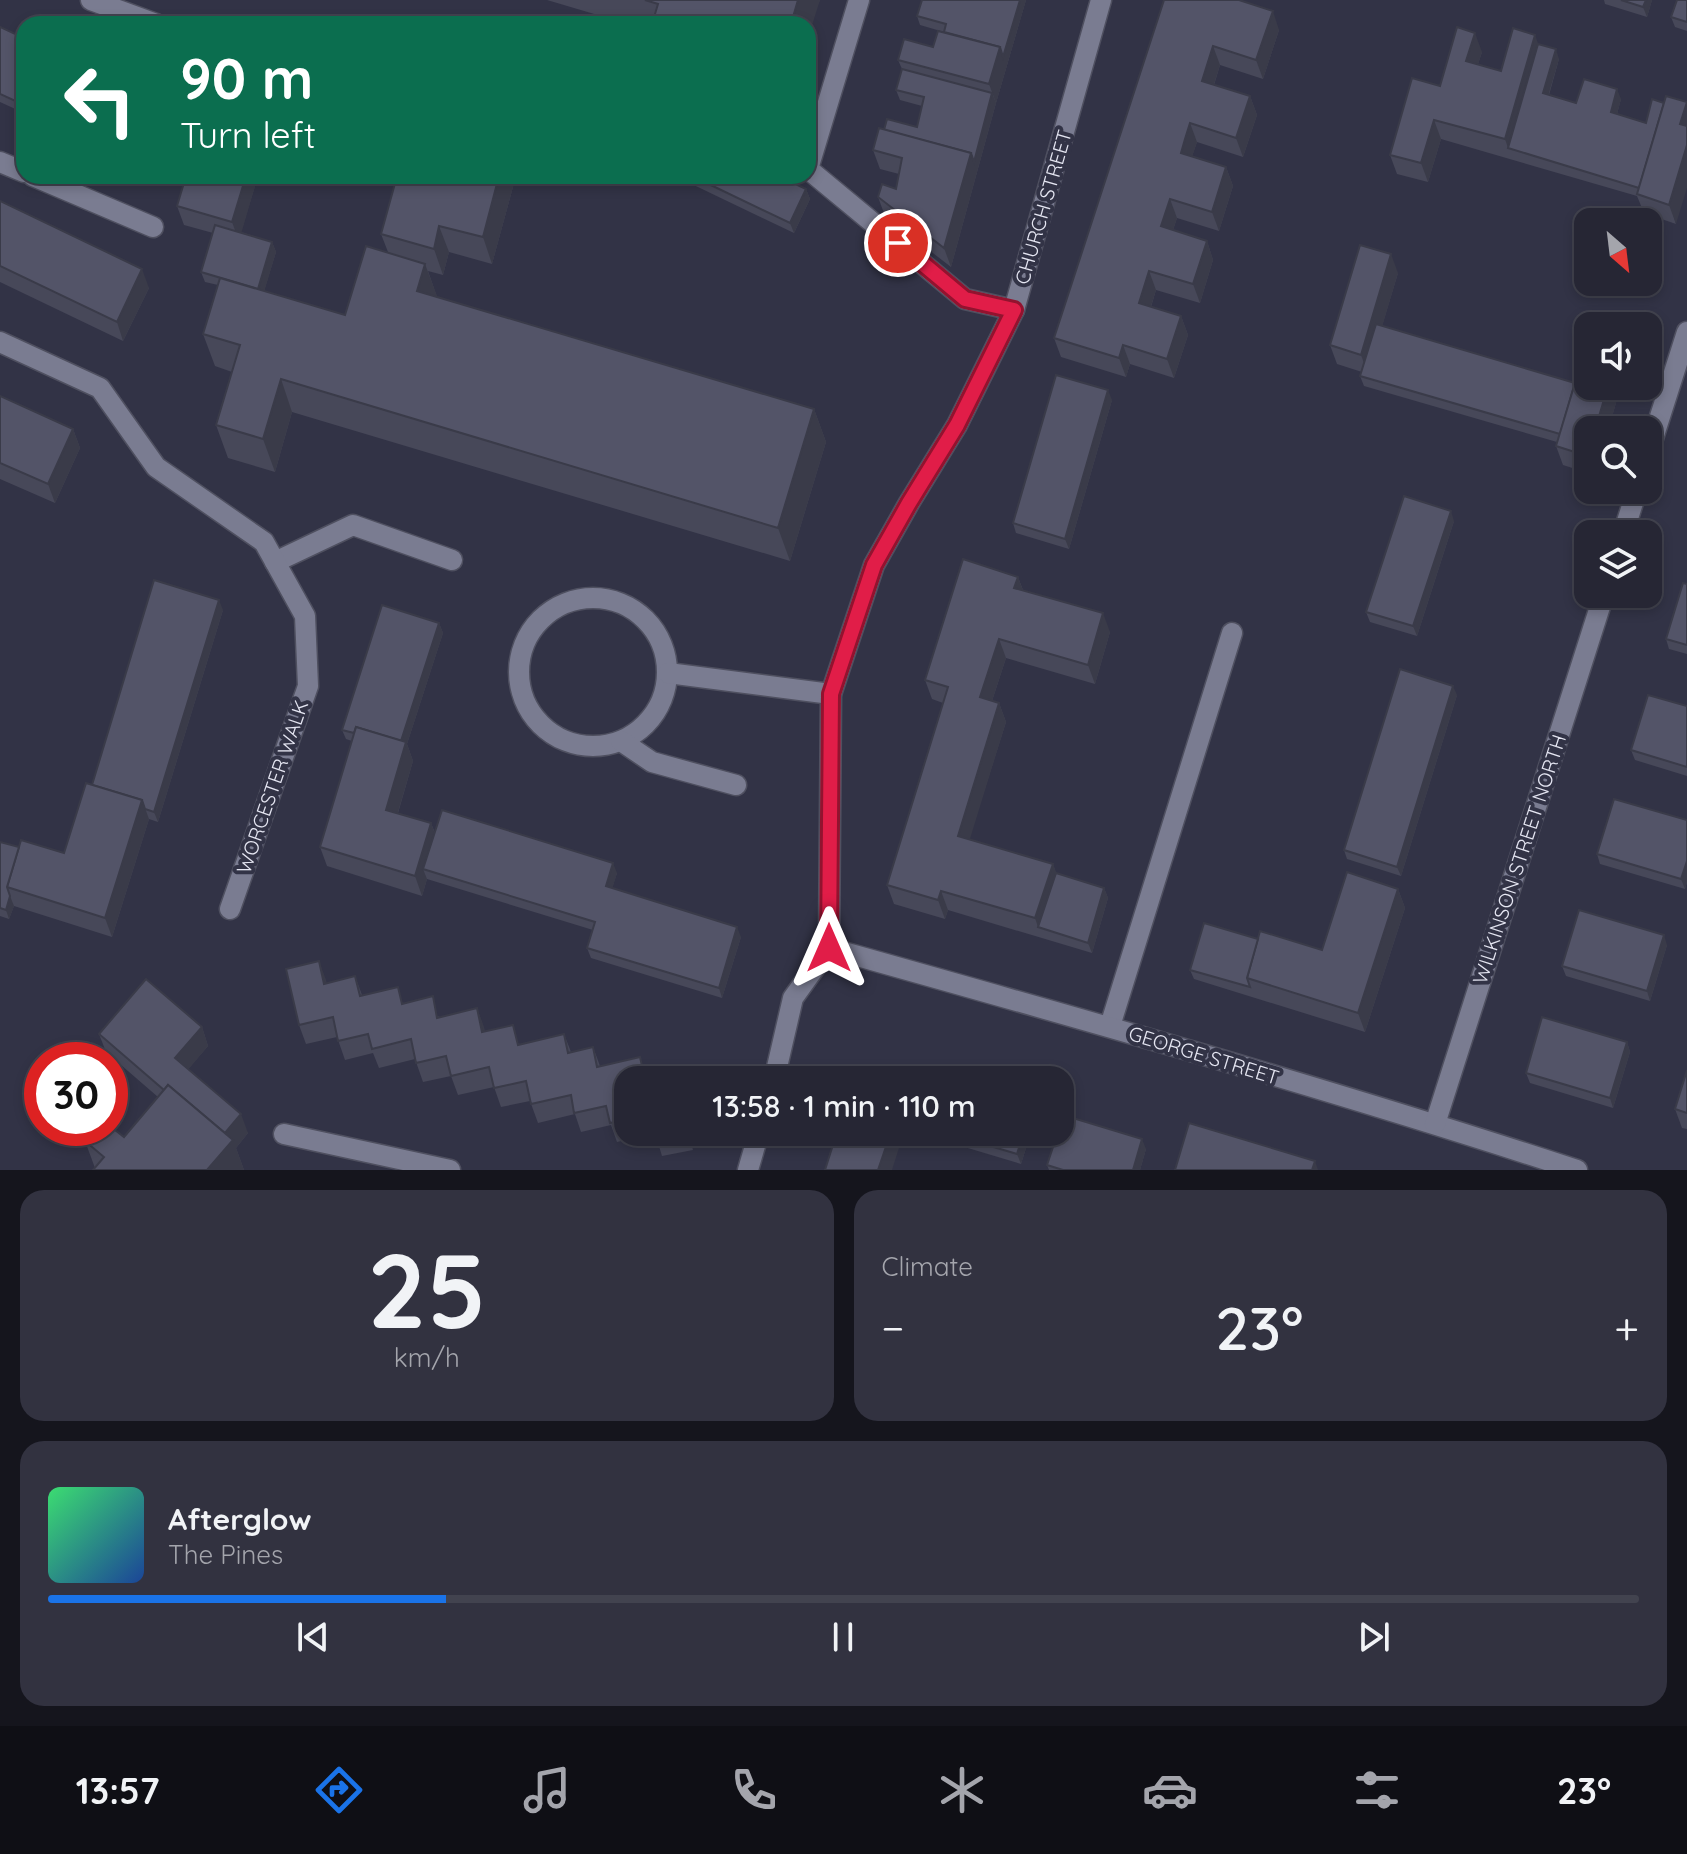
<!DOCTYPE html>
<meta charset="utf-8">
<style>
body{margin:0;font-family:Quicksand,sans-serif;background:#323240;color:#f1f3f6;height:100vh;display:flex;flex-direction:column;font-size:30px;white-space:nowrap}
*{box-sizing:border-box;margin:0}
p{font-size:26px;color:#a4a5ac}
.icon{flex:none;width:44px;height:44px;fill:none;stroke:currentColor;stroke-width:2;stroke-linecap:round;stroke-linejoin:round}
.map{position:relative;height:1170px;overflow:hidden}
.sheet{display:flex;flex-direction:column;gap:20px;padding:20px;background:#15151d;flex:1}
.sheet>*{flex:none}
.hud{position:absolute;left:16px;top:16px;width:800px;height:168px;border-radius:24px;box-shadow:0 4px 12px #0003,0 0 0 2px #42434f;background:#0b6e4f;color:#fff;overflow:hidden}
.needle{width:52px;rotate:152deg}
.tools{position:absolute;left:1574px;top:208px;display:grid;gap:16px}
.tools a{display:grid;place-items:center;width:88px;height:88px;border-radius:16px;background:#262634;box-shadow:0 4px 12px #0003,0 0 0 2px #42434f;font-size:40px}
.speed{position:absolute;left:24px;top:1042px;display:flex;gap:16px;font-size:40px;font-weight:700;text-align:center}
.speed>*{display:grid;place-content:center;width:104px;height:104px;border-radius:50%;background:#262634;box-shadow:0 4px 12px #0003,0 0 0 2px #42434f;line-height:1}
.speed .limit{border:12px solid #d22;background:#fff;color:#111}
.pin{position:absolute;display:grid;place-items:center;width:68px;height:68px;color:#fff;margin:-34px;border:4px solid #fff;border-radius:50%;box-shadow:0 2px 8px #0007}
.me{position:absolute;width:88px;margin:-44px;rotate:0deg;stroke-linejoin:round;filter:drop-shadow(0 0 6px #0008)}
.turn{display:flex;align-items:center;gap:28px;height:168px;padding:0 32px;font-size:36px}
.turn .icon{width:104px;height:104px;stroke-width:2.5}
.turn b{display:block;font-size:56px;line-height:68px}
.big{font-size:60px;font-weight:600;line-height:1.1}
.sheet .widget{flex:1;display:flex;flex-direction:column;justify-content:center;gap:12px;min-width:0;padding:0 28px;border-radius:24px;background:#323240}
.sheet .dial{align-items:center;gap:0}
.dial b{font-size:104px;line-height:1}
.song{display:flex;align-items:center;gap:24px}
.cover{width:96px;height:96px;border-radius:12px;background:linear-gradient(135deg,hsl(140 70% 55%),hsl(220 70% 35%))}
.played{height:8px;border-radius:4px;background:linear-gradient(90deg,#1a73e8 25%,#42434f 25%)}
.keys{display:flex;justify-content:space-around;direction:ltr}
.heat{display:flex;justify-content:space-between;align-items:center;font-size:44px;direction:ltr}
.sheet .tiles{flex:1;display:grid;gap:20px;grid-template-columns:1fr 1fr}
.widget:last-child{grid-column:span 2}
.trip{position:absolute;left:614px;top:1066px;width:460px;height:80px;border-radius:24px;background:#262634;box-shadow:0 4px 12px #0003,0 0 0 2px #42434f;font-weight:600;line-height:80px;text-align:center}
.tab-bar{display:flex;height:128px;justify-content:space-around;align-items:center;background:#0f0f15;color:#a4a5ac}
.tab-bar .icon{width:56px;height:56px}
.tab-bar .on{color:#1a73e8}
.tab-bar b{font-size:36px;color:#f1f3f6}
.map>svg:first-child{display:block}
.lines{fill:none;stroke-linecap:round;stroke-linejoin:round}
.service-casing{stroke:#4f5060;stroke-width:23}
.minor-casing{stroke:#4f5060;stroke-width:23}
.service{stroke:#7a7c91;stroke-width:20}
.minor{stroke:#7a7c91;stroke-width:20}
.wall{fill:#474859}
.shaded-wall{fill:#3a3b49}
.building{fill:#535468;stroke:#3a3b49;stroke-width:2}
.route-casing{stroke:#92132f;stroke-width:20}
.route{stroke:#e11d48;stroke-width:14}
.labels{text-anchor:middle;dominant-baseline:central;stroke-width:8;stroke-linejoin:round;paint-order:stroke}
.street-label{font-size:20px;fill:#e6e7f3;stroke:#323346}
</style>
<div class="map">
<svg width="1687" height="1170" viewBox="0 0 1687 1170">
<rect width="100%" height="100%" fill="#323346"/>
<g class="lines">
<g class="service-casing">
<g id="service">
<polyline points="859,0 808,169 965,299 1014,310"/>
<polyline points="0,162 24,172"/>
<polyline points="33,176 153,227"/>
<polyline points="275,562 353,525 452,560"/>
<polyline points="1110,1026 1232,633"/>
</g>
</g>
<g class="minor-casing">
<g id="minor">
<polyline points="91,0 156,24"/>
<polyline points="0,342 100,388 156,467 264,542 305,616 308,686 230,909"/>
<polyline points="1648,454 1687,332"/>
<polyline points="1623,534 1637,490"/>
<circle cx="593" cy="672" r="74"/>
<polyline points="668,673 831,694"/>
<polyline points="621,741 652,762 736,785"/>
<path d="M829 948C1079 1018 1330 1089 1577 1170"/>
<polyline points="774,1080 793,998 829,948 831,694 874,565 909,503 957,425 1014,310 1101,0"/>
<polyline points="1435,1124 1604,594"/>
<polyline points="284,1134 450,1170"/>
<polyline points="748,1170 759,1132"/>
</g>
</g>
<use href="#service" class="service"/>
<use href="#minor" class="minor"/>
</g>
<g class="wall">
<polygon points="547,0 820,0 808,24 628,24"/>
<polygon points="922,0 1026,0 996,103 951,267 885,216 878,197 896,189 899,174 880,169 873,150 884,130 917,127 922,106 900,100 896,90 902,69 898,60 933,47 944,32 920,25 917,16"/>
<polygon points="1164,0 1243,1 1279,30 1263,79 1220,65 1214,85 1250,96 1257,115 1243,157 1197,142 1192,156 1226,167 1233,186 1219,231 1177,218 1173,230 1207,241 1213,260 1200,303 1156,290 1151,307 1181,316 1188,335 1174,378 1130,364 1126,377 1061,357 1054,338"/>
<polygon points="1604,0 1652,0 1647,17 1605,4"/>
<polygon points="1687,0 1687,31 1675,27 1671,17"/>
<polygon points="0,27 24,38 24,113 0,102"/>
<polygon points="1538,44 1559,59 1549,95 1576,103 1621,99 1617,114 1646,123 1676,224 1644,213 1637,196 1441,139 1428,182 1397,174 1390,155 1440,86 1482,52 1478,64 1501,71"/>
<polygon points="258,176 241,232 272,242 276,252 264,291 345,315 388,252 381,234 516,176 492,264 449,252 443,275 428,271 437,297 814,409 826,442 790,561 292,412 275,472 228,458 216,425 232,372 215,366 203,334 218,285 205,282 201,272 213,233 184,225 177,206"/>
<polygon points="675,176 779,176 806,189 810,199 794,233"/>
<polygon points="0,201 149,288 123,341 0,282"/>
<polygon points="1398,273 1382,326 1575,383 1621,386 1608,430 1588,430 1588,473 1563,465 1556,446 1557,442 1364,386 1360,376 1362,372 1337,364 1330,345"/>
<polygon points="0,396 73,429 80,448 55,503 0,479"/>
<polygon points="1112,400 1069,549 1016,533 1013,523"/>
<polygon points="1454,521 1417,636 1370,622 1366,612"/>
<polygon points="1018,577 1023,590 1110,632 1095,684 1006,658 992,701 999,703 1006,722 969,839 1053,864 1056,873 1104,888 1108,898 1092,953 948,910 945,919 894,904 887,885 943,703 932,699 925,680"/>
<polygon points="1687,584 1687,654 1669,649 1666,639"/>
<polygon points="223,610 158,822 149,819 112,937 14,906 9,919 0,916 0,842 19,847 64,853 92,785"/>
<polygon points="439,623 443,633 407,744 413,761 398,813 431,823 435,833 617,873 612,888 741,937 722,998 591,958 587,948 593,930 427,879 422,896 327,866 320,847 352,741 346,739 342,730"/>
<polygon points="1457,695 1401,876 1347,859 1344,850"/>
<polygon points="1687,706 1687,776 1635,760 1631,750"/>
<polygon points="1687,820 1687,882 1685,889 1600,864 1597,854"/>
<polygon points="1398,889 1405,908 1365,1032 1194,979 1190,970 1322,950"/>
<polygon points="1667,945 1650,1001 1566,976 1562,966"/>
<polygon points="355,976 362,995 404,1003 440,1017 477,1008 485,1032 520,1044 564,1034 571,1052 593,1047 600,1066 647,1078 673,1072 676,1080 628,1080 628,1132 689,1132 693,1150 662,1156 655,1133 617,1142 611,1125 581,1132 575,1114 538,1123 530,1101 501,1107 494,1087 458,1095 451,1076 423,1082 415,1059 379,1068 373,1053 345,1060 337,1037 306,1044 299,1025 327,983"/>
<polygon points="202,1027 208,1046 188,1069 248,1133 236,1148 244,1170 93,1170 95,1168 85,1141 124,1137 158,1097 106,1052 99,1034"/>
<polygon points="1627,1042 1630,1052 1613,1108 1530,1083 1526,1073"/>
<polygon points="1687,1070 1687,1129 1682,1128 1675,1109"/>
<polygon points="938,1132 1031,1132 1021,1164 941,1140"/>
<polygon points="1146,1149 1140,1170 1049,1170 1047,1165"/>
</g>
<g class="shaded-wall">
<polygon points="798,0 820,0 808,38 808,24 791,24"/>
<polygon points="1020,0 1026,0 996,103 989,84 1000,47"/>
<polygon points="1646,0 1652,0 1647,17 1643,7"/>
<polygon points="1273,11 1279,30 1263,79 1256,60"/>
<polygon points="1475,33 1482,52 1473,80 1466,61"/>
<polygon points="1535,35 1542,54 1508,148 1505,139"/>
<polygon points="1213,46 1220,65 1209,100 1202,81"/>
<polygon points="1556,49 1559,59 1546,103 1543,93"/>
<polygon points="1617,89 1621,99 1615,122 1611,112"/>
<polygon points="992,93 996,103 951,267 944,248 971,153"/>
<polygon points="1250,96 1257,115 1243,157 1236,138"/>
<polygon points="1687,102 1687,142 1680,124"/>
<polygon points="1434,120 1441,139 1428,182 1421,163"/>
<polygon points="1190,123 1197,142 1187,172 1181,153"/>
<polygon points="1687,145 1687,188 1676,224 1669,205"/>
<polygon points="1226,167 1233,186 1219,231 1212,212"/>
<polygon points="246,176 258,176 239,241 232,222"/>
<polygon points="499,176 516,176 492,264 483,237"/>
<polygon points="806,189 810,199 794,233 790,223"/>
<polygon points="1170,199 1177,218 1168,245 1161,226"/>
<polygon points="439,226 449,252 443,275 434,249"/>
<polygon points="1207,241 1213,260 1200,303 1193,284"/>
<polygon points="272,242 276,252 262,299 258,289"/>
<polygon points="1391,254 1398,273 1368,374 1361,355"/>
<polygon points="425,264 437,296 428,324 417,291"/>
<polygon points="142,269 149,288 123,341 117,322"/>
<polygon points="1149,271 1156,290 1146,322 1139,303"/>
<polygon points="1181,316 1188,335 1174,378 1167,359"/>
<polygon points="1123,345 1130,364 1126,377 1119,358"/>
<polygon points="281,379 292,412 275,472 263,439"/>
<polygon points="1608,386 1621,386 1608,430 1595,430"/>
<polygon points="1108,390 1112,400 1069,549 1065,539"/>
<polygon points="814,409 826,442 790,561 778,528"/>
<polygon points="73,429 80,448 55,503 48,484"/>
<polygon points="1451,511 1454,521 1417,636 1413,626"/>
<polygon points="1018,577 1025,596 1014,588"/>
<polygon points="219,600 223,610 158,822 154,812"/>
<polygon points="1103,613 1110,632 1095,684 1088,665"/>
<polygon points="439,623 443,633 407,744 413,761 393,829 386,810 399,748"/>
<polygon points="999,639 1006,658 987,716 980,697"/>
<polygon points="1453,686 1457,695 1401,876 1397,867"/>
<polygon points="999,703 1006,722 965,855 958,836"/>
<polygon points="142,800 149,819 112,937 105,918"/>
<polygon points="431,823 438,842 423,869 427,879 422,896 415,876"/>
<polygon points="1687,861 1687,882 1685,889 1681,879"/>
<polygon points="613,863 617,873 610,896 606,886"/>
<polygon points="1053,864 1060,883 1038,927 1035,918"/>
<polygon points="1104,888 1108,898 1092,953 1088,943"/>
<polygon points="1398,889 1405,908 1365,1032 1358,1013"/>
<polygon points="941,891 948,910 945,919 938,900"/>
<polygon points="10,896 14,906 9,919 6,910"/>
<polygon points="737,927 741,937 722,998 719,988"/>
<polygon points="1664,935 1667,945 1650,1001 1647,991"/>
<polygon points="319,961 326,980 331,1003 324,984"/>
<polygon points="477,1008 484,1027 489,1051 482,1032"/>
<polygon points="202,1027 208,1046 182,1077 175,1058"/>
<polygon points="1627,1042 1630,1052 1613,1108 1610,1098"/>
<polygon points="241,1114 248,1133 236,1148 244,1170 207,1170 220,1139"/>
<polygon points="687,1132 689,1132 693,1150"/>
<polygon points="891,1132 904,1132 892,1170 878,1170"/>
<polygon points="1024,1132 1031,1132 1021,1164 1017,1154"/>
<polygon points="1142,1139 1146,1149 1140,1170 1133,1170"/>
<polygon points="1315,1161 1318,1170 1312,1170"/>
</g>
<g class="building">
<polygon points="645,0 798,0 791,24 652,24 658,4"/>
<polygon points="922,0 1020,0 1003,57 1000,47 944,32 946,24 917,16"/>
<polygon points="1164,0 1239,0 1273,11 1256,60 1213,46 1202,81 1250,96 1236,138 1190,123 1185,139 1181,153 1226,167 1212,212 1170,199 1161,226 1207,241 1193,284 1149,271 1139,303 1181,316 1167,359 1123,345 1119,358 1054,338"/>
<polygon points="1621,0 1646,0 1643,7"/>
<polygon points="1677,0 1687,0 1687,22 1671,17"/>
<polygon points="0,27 24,38 24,105 0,94"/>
<polygon points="1457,27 1475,33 1466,61 1501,71 1513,28 1535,35 1505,139 1434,120 1421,163 1390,155 1412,78 1440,86"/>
<polygon points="938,31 1000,47 989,84 898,60 904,39 933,47"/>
<polygon points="1538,44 1556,49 1543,93 1576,103 1584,79 1617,89 1611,112 1646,123 1652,99 1664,103 1639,188 1508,148"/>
<polygon points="902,69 992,93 974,162 971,153 884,130 887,119 917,127 924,97 896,90"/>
<polygon points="1666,96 1687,102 1680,124 1687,126 1687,145 1669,205 1637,194"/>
<polygon points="879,128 971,153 944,248 878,197 882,184 896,189 902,158 873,150"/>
<polygon points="186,176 246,176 232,222 177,206"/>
<polygon points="397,176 499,176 483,237 439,226 434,249 381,234"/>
<polygon points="692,176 779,176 806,189 790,223"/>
<polygon points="0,201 142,269 117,322 0,266"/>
<polygon points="215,225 272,242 258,289 201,272"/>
<polygon points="1360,245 1391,254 1361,355 1330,345"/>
<polygon points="366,246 425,264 417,291 814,409 778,528 281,379 263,439 216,425 240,345 203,334 220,278 345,315"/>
<polygon points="1376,324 1575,383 1560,434 1360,376"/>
<polygon points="1584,353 1588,354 1588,386 1608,386 1595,430 1588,430 1587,456 1556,446"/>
<polygon points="1056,375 1108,390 1065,539 1013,523"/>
<polygon points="0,396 73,429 48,484 0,463"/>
<polygon points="1404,496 1451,511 1413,626 1366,612"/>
<polygon points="963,559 1018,577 1014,588 1103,613 1088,665 999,639 980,697 999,703 958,836 1053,864 1035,918 941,891 938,900 887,885 948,687 925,680"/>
<polygon points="154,580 219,600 154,812 145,809 142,800 92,785"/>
<polygon points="1683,583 1687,584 1687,645 1666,639"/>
<polygon points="382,605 439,623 401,741 356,727 354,733 342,730"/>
<polygon points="1400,669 1453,686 1397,867 1344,850"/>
<polygon points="1648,695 1687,706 1687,767 1631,750"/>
<polygon points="356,727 406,742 386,810 431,823 415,876 320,847"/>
<polygon points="86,783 142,800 105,918 7,887 21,840 64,853"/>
<polygon points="1614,799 1687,820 1687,861 1681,879 1597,854"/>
<polygon points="442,810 613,863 606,886 737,927 719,988 587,948 595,922 423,869"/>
<polygon points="0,842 19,847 7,887 10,896 6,910 0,908"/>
<polygon points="1347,872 1398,889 1358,1013 1247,978 1260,931 1322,950"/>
<polygon points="1056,873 1104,888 1088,943 1038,927"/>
<polygon points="1579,910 1664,935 1647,991 1562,966"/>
<polygon points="1204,923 1258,939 1247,978 1250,987 1190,970"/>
<polygon points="319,961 324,984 355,976 360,996 398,987 402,1004 433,996 437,1018 477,1008 482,1032 513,1025 518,1045 564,1034 568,1053 593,1047 597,1067 640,1057 645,1079 673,1072 675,1080 628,1080 628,1119 610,1123 606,1106 574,1113 571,1095 531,1104 526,1081 494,1088 489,1067 451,1076 446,1056 416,1063 411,1039 372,1049 368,1034 338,1041 333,1017 299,1025 286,969"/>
<polygon points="146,979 202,1027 175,1058 241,1114 225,1133 168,1085 164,1090 99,1034"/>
<polygon points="1542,1017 1627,1042 1610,1098 1526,1073"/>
<polygon points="1687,1070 1687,1113 1675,1109"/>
<polygon points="168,1085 233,1140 207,1170 93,1170 104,1157 85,1141 95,1128 110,1128 110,1126 124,1137"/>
<polygon points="1063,1115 1142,1139 1133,1170 1063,1170 1047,1165 1058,1132 1060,1132 1060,1124"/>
<polygon points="1189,1123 1315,1161 1312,1170 1175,1170"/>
<polygon points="654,1132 681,1132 656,1137"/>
<polygon points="837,1132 891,1132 878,1170 825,1170"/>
<polygon points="943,1132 1024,1132 1017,1154"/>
</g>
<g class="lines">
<g class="route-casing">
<polyline id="route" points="829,948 831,694 874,565 909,503 957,425 1014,310 965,299 898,243"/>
</g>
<use href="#route" class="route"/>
</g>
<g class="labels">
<g class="street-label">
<text transform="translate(1043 207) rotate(-74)">CHURCH STREET</text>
<text transform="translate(272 787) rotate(-71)">WORCESTER WALK</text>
<text transform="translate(1519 859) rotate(-72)">WILKINSON STREET NORTH</text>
<text transform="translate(1204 1055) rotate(17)">GEORGE STREET</text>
</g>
</g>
</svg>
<div class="tools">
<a><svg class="needle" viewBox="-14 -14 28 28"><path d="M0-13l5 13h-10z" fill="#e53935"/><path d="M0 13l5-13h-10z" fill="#a4a5ac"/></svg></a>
<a><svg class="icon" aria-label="sound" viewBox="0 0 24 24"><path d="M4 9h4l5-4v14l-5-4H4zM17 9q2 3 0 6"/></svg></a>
<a><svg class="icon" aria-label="search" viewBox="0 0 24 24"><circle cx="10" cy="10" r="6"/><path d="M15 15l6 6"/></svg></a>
<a><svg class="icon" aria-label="layers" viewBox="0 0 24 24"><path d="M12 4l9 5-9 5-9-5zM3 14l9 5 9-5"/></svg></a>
</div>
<div class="speed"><div class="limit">30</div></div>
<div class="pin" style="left:898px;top:243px;background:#d93025"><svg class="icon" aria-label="arrive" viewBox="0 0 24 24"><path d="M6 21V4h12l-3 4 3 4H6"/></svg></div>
<svg class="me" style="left:829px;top:948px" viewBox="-20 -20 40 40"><path d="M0-17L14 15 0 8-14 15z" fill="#e11d48" stroke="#fff" stroke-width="4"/></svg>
<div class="trip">13:58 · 1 min · 110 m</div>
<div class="hud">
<div class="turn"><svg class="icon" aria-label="left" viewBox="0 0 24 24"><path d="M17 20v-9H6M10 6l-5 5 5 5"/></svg><div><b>90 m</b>Turn left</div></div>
</div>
</div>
<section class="sheet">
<div class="tiles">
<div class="widget dial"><b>25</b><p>km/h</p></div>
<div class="widget"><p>Climate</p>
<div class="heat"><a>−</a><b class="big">23°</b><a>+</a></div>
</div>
<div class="widget">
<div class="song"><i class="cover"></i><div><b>Afterglow</b><p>The Pines</p></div></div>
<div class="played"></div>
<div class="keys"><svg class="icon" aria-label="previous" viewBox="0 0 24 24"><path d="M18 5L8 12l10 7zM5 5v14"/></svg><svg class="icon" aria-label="pause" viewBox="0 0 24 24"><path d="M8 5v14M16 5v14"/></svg><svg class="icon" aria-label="next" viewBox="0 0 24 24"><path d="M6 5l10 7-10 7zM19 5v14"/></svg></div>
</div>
</div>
</section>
<nav class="tab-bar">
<b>13:57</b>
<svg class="icon on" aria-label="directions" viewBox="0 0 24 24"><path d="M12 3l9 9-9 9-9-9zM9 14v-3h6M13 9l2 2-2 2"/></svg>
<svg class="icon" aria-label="music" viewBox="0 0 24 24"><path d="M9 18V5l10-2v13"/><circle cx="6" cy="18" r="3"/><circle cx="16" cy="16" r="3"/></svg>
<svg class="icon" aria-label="phone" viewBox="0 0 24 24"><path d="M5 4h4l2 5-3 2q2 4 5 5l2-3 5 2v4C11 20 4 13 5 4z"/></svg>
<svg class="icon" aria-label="climate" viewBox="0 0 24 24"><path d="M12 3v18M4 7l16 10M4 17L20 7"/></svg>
<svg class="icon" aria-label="car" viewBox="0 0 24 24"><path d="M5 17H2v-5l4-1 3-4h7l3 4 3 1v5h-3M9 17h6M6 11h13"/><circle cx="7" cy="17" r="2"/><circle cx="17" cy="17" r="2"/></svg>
<svg class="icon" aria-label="filters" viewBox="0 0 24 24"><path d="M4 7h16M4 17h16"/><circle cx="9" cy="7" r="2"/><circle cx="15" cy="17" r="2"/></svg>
<b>23°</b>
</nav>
